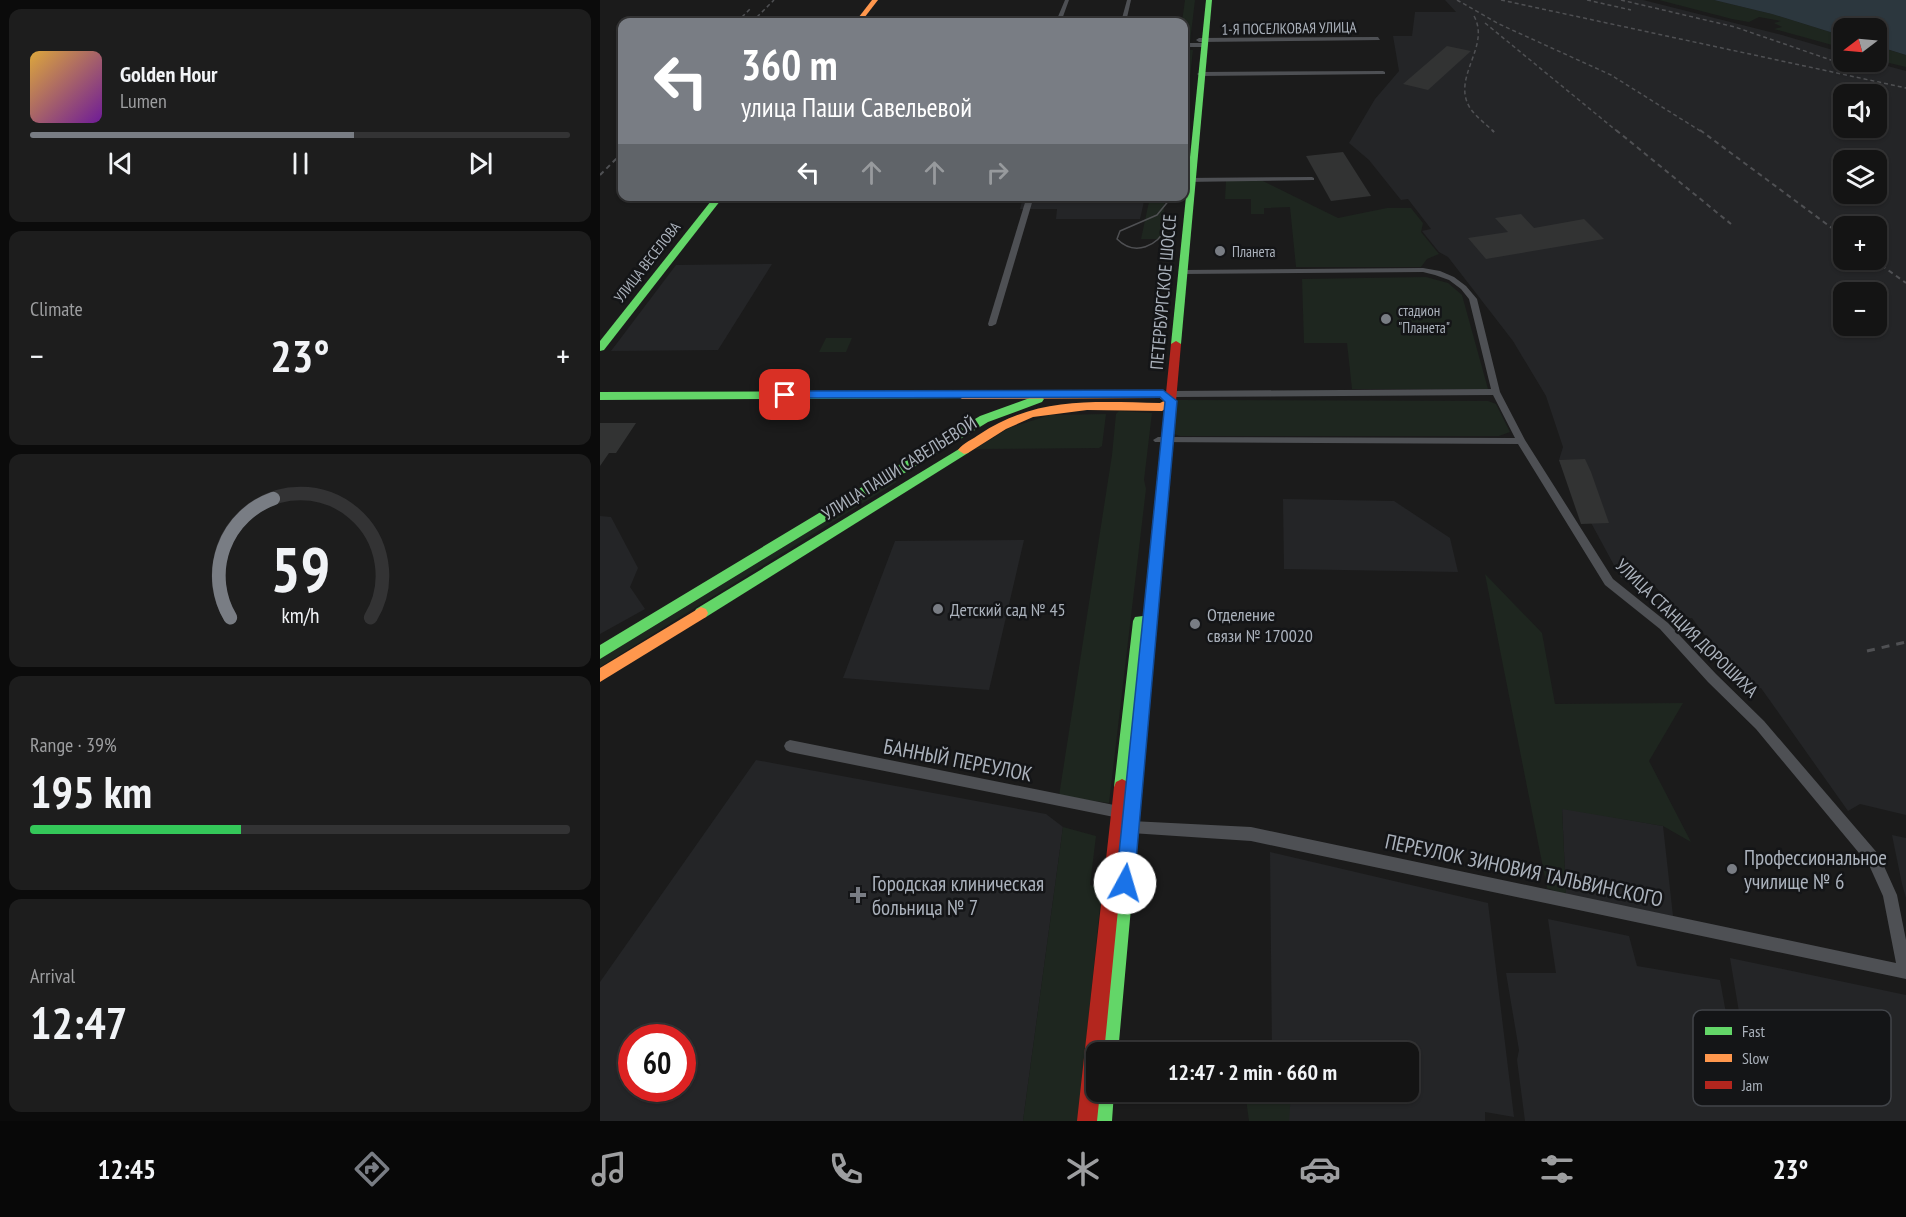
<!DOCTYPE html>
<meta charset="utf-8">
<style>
body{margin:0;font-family:"PT Sans Narrow",sans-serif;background:#1d1d1d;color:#f1f3f6;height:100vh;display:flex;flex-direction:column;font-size:22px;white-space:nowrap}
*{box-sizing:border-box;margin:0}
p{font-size:20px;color:#9d9ea0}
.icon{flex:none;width:33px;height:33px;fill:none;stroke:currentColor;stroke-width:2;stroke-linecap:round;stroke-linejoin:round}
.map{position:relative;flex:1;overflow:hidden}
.drawer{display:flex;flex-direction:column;gap:9px;padding:9px;background:#0b0b0b;width:600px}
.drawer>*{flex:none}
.hud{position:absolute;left:18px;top:18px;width:570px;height:183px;border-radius:12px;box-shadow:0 2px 4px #0004,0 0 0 2px #333334;background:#797d84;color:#fff;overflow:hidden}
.needle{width:39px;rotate:254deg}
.tools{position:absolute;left:1233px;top:18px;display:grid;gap:12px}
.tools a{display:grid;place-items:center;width:54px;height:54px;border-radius:12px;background:#141414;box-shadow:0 2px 4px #0004,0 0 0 2px #333334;font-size:30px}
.speed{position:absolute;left:18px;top:1024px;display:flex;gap:12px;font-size:30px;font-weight:700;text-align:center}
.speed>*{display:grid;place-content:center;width:78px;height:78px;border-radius:50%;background:#141414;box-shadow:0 2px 4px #0004,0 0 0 2px #333334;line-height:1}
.speed .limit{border:9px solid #d22;background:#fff;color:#111}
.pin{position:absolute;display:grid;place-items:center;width:51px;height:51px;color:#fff;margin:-26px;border-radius:12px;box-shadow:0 3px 9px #0006}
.me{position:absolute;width:66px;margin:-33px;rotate:6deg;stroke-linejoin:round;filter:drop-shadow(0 0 4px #0008)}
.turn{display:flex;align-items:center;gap:21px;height:126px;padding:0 24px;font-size:27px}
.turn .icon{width:78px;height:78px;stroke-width:2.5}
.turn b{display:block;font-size:42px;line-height:51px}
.lanes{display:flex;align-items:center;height:57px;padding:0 24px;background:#0003;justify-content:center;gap:30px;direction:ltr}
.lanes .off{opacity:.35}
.big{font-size:45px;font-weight:800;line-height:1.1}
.drawer .widget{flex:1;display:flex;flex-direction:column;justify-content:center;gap:9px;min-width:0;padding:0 21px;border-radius:12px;background:#1d1d1d}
.drawer .dial{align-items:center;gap:0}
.dial svg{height:156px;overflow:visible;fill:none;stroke:#333334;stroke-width:7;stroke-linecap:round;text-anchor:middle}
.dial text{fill:#f1f3f6;stroke:none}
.song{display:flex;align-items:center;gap:18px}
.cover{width:72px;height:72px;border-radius:9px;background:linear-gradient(135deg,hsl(40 70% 55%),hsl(280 70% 35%))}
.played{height:6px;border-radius:3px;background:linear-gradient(90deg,#797d84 60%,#333334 60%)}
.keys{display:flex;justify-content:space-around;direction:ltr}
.heat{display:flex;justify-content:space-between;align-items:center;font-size:33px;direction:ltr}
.charge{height:9px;border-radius:4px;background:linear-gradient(90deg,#34c759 39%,#333334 0)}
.trip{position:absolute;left:486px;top:1042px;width:333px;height:60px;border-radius:12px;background:#141414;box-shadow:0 2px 4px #0004,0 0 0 2px #333334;font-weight:800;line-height:60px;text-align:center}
.dock{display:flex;height:96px;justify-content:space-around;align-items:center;background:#080808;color:#9d9ea0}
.dock .icon{width:42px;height:42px}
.dock .active{color:#797d84}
.dock b{font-size:27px;color:#f1f3f6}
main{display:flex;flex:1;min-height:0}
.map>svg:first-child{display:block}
.built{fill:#242527;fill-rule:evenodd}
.green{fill:#1e261f}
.water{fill:#2c373e}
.building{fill:#323333}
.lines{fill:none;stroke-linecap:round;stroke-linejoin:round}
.street{fill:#4e5054;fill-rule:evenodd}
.fast{fill:#63d668;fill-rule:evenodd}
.slow{fill:#ff974d;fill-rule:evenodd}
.jam{fill:#b3261e;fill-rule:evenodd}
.tram{stroke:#4f5053;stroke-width:1.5}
.rail-far2{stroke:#4f5053;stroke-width:1.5;stroke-dasharray:4 3;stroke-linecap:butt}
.rail-far1{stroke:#4f5053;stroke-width:2;stroke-dasharray:5 4;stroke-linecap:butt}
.rail{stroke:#4f5053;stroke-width:3;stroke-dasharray:8 7;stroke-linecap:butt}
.route{fill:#1a73e8;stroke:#114b97;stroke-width:1.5}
.poi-dot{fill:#797d84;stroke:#141517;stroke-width:2}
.labels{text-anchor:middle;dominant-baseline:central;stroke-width:5;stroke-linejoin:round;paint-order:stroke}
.far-street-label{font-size:15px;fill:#abb2bc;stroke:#141517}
.far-poi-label{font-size:15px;fill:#abb2bc;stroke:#141517;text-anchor:start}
.street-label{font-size:18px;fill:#abb2bc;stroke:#141517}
.poi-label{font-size:18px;fill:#abb2bc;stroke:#141517;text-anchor:start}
.near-street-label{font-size:21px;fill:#abb2bc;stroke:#141517}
.near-poi-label{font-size:21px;fill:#abb2bc;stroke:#141517;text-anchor:start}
.key{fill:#141517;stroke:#414449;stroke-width:1.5}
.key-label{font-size:16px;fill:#abb2bc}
</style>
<main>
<section class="drawer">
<div class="widget">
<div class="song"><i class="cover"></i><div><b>Golden Hour</b><p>Lumen</p></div></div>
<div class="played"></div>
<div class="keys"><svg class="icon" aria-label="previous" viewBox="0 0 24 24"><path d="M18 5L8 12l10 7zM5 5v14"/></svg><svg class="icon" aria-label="pause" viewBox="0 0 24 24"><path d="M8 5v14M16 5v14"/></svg><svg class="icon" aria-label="next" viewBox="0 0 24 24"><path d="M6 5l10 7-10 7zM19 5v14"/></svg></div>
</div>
<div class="widget"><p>Climate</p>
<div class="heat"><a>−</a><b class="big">23°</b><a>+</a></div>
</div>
<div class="widget dial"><svg viewBox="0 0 100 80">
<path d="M14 69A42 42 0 1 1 86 69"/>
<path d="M14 69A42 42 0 0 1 36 8" stroke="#797d84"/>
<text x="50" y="56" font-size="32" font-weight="700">59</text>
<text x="50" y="72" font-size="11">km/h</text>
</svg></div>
<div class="widget"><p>Range · 39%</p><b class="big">195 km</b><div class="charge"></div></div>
<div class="widget"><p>Arrival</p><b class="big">12:47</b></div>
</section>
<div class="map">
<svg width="1306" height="1121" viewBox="0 0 1306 1121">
<rect width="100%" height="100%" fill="#1b1b1b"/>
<g class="built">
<path d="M845 0H1043L1182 35 1243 53 1244 62H1273L1306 71V815L1260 804 1248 811 1161 688 1146 692 1092 618H1085L1051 582 1021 578 964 473 959 460 963 447 946 396 913 341 848 257 839 252 822 231 831 229 808 199 801 200 769 160 749 143 775 99 799 71 793 36H812L815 12H856ZM1244 94H1276V128H1244ZM1244 160H1276V194H1244ZM1244 226H1276V260H1244ZM1244 292H1276V326H1244Z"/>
<polygon points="423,197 545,197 540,219 456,219 457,209 420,209"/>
<polygon points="172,264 118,350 11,351 76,265"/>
<polygon points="683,499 794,501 850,538 858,572 684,569"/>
<polygon points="0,516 11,517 38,568 30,587 45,609 0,634"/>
<polygon points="424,540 389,690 243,678 295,541"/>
<path d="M156 760 446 814 463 827 423 1121H0V982ZM32 1038H82V1089H32Z"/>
<polygon points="962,808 1063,826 1073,916 966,895"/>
<polygon points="1292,835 1306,838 1306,898 1302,884"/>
<polygon points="670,852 888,903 914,1117 885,1112 885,1121 673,1121 672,1092 808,1092 808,1053 672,1053"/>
<polygon points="948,919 1029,936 1037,966 1120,980 1126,1013 1140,1018 1130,958 1306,995 1306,1121 925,1121 917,1060 919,1050 906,973 956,973"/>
</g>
<g class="green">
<polygon points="585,0 595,0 590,42 584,42 582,22"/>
<polygon points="1059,0 1114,0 1172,14 1243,36 1243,48 1174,29 1182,27 1174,23 1181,21 1159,17 1149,22 1132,19"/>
<polygon points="1276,46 1306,55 1306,67 1277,60"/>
<polygon points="584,50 593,50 584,131"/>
<polygon points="661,180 738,218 787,208 811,208 823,223 821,232 839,254 827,259 821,267 696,267 690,207 664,208 664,214 651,214 651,199 625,199 626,181"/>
<polygon points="550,197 565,197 561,239 541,239"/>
<polygon points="826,277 848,283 862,295 888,389 752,389 747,343 704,343 702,279"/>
<polygon points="226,338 252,338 246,352 219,352"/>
<polygon points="576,400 888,401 896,404 910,432 899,436 580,436 574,434"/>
<polygon points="519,411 552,413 544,480 546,489 509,803 459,796 512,455 516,414"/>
<polygon points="506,414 502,446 499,448 375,449 409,428 450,415"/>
<polygon points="292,478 297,482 0,667 0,658"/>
<polygon points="885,574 942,633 955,704 1083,703 1049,761 1091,842 1063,826 962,809 966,895 947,888"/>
<polygon points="463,827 496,836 490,885 502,888 478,1121 423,1121"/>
<polygon points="645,1092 691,1092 689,1121 649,1121"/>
</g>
<polygon class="water" points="1114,0 1306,0 1306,55 1277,46 1276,28 1244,28 1243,36 1172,14"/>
<g class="building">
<polygon points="847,46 871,51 828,90 803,84"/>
<polygon points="743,152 771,196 731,201 706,156"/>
<polygon points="921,214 934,228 984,219 1004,239 886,259 868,238 908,232 895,218"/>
<polygon points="0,423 36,423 16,453 9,453 0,466"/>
<polygon points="985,459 991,472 1009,523 981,524 959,460"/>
</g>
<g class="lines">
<g class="street">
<polygon points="465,0 469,0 461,22 255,22 258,20 457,19"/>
<polygon points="527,0 531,0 526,22 521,22"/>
<polygon points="778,37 780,40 599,42 596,40 599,38"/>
<polygon points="584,43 604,43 607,45 604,47 584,47"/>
<polygon points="783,71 785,72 785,74 600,76 597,74 600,72"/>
<polygon points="712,177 714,178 714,180 584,182 584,178"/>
<polygon points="427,196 434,196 396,324 392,326 389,326 388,324"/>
<polygon points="823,268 840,271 854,277 866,286 877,299 900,392 925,440 1013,579 1068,623 1116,674 1164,721 1279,855 1297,895 1306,940 1306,979 651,841 531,833 526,832 524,827 526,822 531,821 651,827 1296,963 1283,896 1269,865 1156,729 1108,682 1060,629 1005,585 918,444 555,442 553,440 558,437 915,438 893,395 572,397 568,394 572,391 891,389 869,299 861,289 849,280 835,275 823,272 582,274 578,272 582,270"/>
<polygon points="190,740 519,806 524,808 526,812 524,816 519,818 190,752 186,750 184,746 186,742"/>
</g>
<g class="fast">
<polygon points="606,0 612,0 581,344 576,347 571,344"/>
<polygon points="115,196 124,196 4,350 0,351 0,341"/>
<polygon points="362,391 368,395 366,398 0,400 0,392"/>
<polygon points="438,395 444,399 442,402 388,422 0,659 0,645 380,416"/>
<polygon points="364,446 370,450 368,453 106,617 101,619 96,617 94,613 96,609"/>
<polygon points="551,601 556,603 558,607 518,1053 498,1053 525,794 516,792 514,787 533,621 535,617 543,616 546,603"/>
<polygon points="496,1086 496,1092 514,1092 512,1121 492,1121 494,1092"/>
</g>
<g class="slow">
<polygon points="272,0 278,0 261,22 255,22"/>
<path d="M563 390 577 401 562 411 487 410 433 417 406 429 368 453 364 454 358 450C363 443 373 439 380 434 437 396 495 402 560 403L564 401 560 398 362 399 356 395 358 392Z"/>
<polygon points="101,607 106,609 108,613 106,617 0,682 0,668"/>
</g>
<g class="jam">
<polygon points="576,341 581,344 558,607 556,611 546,611 544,607 571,344"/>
<polygon points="522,779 528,782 530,787 504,1053 496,1053 496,1092 500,1092 497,1121 477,1121 514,787 516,782"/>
</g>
<path class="tram" d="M567 226C558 246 535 257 517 239L520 231 557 215 570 199"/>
<g class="rail-far2">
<polyline points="857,0 899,24 1011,75 1102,132"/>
<polyline points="901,0 1306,88"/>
<polyline points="987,0 1031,10"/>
<polyline points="1021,0 1135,27 1263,71"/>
<path d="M874 16C891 47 851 77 870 108 876 117 886 124 894 132"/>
<polyline points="137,22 151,8"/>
<polyline points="152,22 174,0"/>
<polyline points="885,23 1018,132"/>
</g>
<g class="rail-far1">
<polyline points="892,130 894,132"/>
<polyline points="1016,130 1131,224"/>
<polyline points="1100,130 1244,237"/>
<polyline points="0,175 22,153"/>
<polyline points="1274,260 1306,283"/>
</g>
<polyline class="rail" points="1267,651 1306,642"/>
</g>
<polygon class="route" points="563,390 577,401 534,883 531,889 525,892 519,889 516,883 565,402 560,397 185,398 180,395 185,391"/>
<g class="poi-dot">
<circle cx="620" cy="251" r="6"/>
<circle cx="786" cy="319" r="6"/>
<circle cx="338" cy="609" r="6"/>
<circle cx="595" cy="624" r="6"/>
<circle cx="1132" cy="869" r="6"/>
<path d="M255 886h6v6h6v6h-6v6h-6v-6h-6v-6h6z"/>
</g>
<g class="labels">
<g class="far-street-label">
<text transform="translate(689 28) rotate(-1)">1-Я ПОСЕЛКОВАЯ УЛИЦА</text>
<text transform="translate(47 262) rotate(-52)">УЛИЦА ВЕСЕЛОВА</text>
</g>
<g class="far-poi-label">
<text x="632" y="251">Планета</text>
<text x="798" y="310">стадион<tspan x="798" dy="17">"Планета"</tspan></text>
</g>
<g class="street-label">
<text transform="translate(563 292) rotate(-85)">ПЕТЕРБУРГСКОЕ ШОССЕ</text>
<text transform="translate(299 468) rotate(-32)">УЛИЦА ПАШИ САВЕЛЬЕВОЙ</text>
<text transform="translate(1087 628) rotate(44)">УЛИЦА СТАНЦИЯ ДОРОШИХА</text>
</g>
<g class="poi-label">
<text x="350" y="609">Детский сад № 45</text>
<text x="607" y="614">Отделение<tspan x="607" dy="21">связи № 170020</tspan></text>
</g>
<g class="near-street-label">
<text transform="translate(358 760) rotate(11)">БАННЫЙ ПЕРЕУЛОК</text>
<text transform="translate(924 870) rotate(12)">ПЕРЕУЛОК ЗИНОВИЯ ТАЛЬВИНСКОГО</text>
</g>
<g class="near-poi-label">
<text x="1144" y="857">Профессиональное<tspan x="1144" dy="24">училище № 6</tspan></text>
<text x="272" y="883">Городская клиническая<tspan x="272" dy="24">больница № 7</tspan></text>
</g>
</g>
<rect x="1093" y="1010" width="198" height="96" rx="9" class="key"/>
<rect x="1105" y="1027" width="27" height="8" fill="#63d668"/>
<rect x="1105" y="1054" width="27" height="8" fill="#ff974d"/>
<rect x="1105" y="1081" width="27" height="8" fill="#b3261e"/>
<g class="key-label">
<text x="1142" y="1037">Fast</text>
<text x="1142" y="1064">Slow</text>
<text x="1142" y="1091">Jam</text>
</g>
</svg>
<div class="tools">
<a><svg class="needle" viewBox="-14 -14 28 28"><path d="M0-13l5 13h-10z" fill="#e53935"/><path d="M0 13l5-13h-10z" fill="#9d9ea0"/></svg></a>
<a><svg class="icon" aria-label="sound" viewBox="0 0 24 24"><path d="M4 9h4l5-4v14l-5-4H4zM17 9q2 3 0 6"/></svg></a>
<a><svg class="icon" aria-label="layers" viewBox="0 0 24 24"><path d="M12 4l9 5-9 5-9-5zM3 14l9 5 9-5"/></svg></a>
<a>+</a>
<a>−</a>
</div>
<div class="speed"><div class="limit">60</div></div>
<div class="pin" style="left:185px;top:395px;background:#d93025"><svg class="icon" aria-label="arrive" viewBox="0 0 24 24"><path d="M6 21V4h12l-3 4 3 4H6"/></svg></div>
<svg class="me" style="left:525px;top:883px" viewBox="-20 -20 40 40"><circle r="19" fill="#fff"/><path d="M0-13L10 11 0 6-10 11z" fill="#1a73e8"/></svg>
<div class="trip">12:47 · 2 min · 660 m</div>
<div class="hud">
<div class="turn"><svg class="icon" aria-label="left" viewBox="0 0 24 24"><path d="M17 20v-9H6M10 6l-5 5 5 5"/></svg><div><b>360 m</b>улица Паши Савельевой</div></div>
<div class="lanes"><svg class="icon" aria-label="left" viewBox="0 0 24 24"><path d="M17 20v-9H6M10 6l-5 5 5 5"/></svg><svg class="icon off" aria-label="ahead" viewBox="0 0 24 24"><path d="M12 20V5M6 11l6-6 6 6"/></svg><svg class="icon off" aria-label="ahead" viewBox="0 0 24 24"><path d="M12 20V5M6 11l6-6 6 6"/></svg><svg class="icon off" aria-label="right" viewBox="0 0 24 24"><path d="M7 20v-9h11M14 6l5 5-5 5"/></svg></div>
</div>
</div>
</main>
<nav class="dock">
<b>12:45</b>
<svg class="icon active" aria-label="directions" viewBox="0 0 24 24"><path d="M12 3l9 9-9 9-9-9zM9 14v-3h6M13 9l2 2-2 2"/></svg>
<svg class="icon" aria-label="music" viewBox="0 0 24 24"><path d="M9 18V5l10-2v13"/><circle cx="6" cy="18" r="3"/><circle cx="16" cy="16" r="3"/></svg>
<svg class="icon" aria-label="phone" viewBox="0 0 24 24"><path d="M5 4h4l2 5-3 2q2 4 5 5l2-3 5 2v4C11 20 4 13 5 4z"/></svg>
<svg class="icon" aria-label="climate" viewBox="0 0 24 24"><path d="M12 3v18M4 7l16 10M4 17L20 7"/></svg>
<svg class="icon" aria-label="car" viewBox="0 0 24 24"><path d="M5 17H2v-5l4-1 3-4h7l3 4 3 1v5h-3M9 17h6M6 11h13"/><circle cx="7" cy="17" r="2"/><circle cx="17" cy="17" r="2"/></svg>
<svg class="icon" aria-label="filters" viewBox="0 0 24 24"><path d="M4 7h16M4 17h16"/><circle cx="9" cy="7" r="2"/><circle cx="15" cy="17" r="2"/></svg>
<b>23°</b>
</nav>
